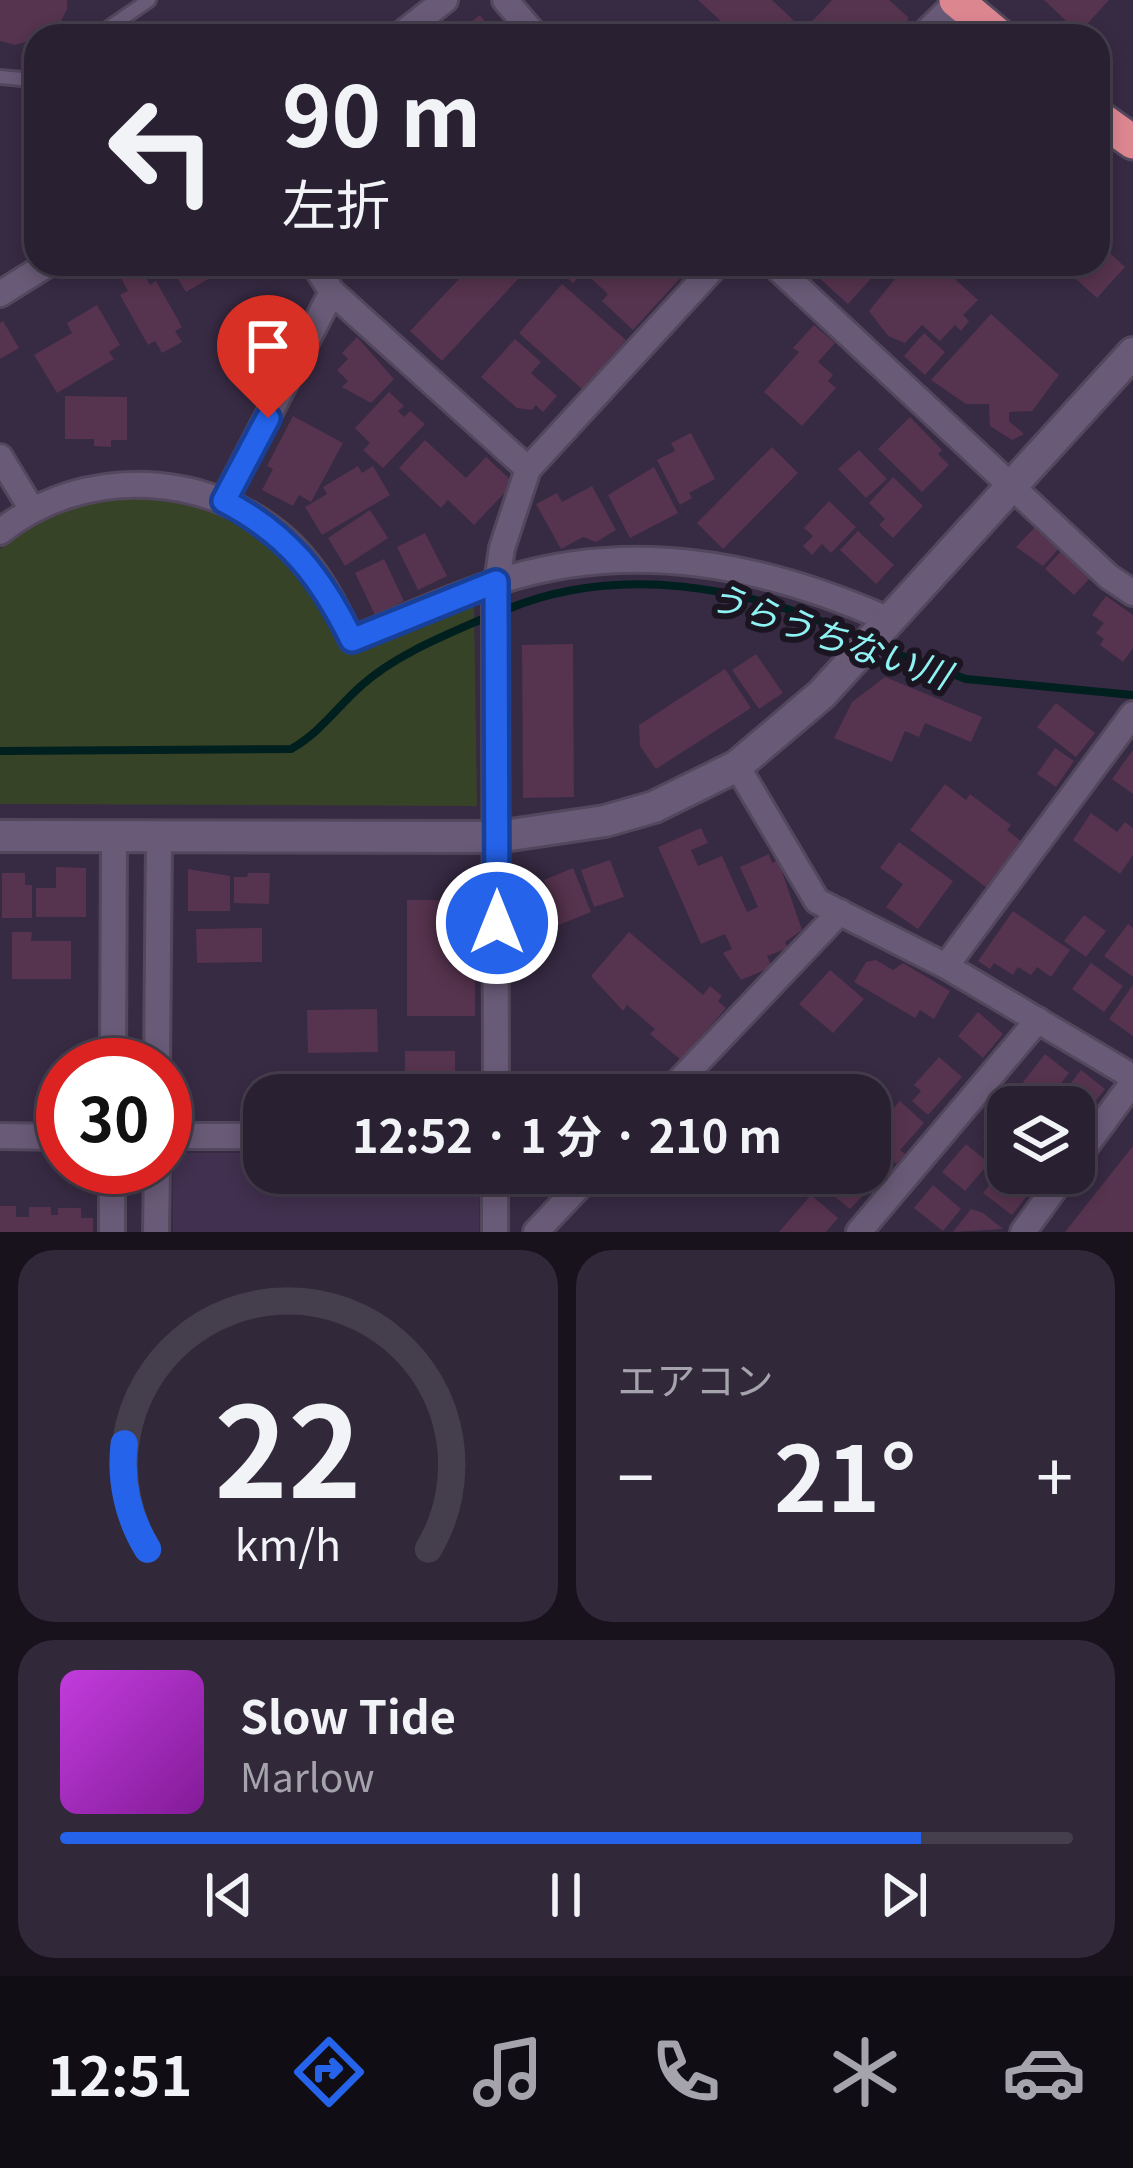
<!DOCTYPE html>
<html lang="ja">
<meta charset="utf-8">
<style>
body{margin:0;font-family:Georgia,"Noto Sans JP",serif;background:#31283a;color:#f1f3f6;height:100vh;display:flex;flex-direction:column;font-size:45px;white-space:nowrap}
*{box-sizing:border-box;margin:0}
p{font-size:39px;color:#a5a3ac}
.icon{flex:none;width:66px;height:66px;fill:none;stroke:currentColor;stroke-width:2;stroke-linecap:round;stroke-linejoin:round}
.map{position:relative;height:1232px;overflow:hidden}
.side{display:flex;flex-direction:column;gap:18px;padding:18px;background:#17121c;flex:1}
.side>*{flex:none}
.guide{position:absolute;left:24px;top:24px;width:1086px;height:252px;border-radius:36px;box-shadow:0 6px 18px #0003,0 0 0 3px #453e4d;background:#292032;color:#f1f3f6;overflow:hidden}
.controls{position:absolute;left:987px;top:1086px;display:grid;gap:24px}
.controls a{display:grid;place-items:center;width:108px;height:108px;border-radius:24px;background:#292032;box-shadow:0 6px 18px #0003,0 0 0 3px #453e4d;font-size:60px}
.speed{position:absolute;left:36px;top:1038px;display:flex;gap:24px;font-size:60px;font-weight:700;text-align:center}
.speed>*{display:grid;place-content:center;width:156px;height:156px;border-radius:50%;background:#292032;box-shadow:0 6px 18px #0003,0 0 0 3px #453e4d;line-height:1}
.speed .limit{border:18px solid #d22;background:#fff;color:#111}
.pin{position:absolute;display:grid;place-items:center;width:102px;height:102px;color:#fff;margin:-123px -51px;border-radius:50% 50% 50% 0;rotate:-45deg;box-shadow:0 0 12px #0007}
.pin .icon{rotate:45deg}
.me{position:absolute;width:132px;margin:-66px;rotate:0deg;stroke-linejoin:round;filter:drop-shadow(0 0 9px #0008)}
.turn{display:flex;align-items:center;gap:42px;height:252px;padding:0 60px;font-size:54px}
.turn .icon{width:156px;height:156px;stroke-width:2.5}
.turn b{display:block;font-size:84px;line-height:102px}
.big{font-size:90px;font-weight:700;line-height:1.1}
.side .widget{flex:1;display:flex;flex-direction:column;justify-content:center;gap:18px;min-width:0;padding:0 42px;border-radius:36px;background:#31283a}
.side .dial{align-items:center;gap:0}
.dial svg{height:312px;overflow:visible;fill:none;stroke:#453e4d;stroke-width:7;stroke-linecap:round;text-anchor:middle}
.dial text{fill:#f1f3f6;stroke:none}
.song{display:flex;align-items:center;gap:36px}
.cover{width:144px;height:144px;border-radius:18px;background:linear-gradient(135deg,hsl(290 70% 55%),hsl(290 70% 35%))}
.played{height:12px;border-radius:6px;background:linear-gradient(90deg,#2563eb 85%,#453e4d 85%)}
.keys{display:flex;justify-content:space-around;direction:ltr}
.heat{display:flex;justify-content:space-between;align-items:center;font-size:66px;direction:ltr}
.side .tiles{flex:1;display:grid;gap:18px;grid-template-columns:1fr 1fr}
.widget:last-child{grid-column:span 2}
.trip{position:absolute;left:243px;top:1074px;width:648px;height:120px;border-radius:36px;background:#292032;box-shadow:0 6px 18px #0003,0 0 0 3px #453e4d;font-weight:700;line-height:120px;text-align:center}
.tab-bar{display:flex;height:192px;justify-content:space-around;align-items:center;background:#100d14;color:#a5a3ac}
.tab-bar .icon{width:84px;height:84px}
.tab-bar .current{color:#2563eb}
.tab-bar b{font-size:54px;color:#f1f3f6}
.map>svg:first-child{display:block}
.built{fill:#41304f}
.green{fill:#374326}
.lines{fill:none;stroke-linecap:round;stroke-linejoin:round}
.stream{stroke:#001f1f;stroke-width:8}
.building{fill:#56334e}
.service-casing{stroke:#52475c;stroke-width:18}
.minor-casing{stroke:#52475c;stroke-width:30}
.tertiary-casing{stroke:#52475c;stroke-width:36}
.trunk-casing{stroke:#52475c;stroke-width:39}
.service{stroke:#695a77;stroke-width:12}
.minor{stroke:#695a77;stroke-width:24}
.tertiary{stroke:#695a77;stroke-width:30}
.trunk{stroke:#dc8690;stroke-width:33}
.route-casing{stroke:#184099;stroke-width:30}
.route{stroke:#2563eb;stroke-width:21}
.labels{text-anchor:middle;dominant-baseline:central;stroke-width:12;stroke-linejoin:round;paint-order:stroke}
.water-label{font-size:36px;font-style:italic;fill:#8ff2f2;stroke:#1b1521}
</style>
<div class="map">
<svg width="1133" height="1232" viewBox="0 0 1133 1232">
<rect width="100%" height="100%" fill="#372a43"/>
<polygon class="built" points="185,1153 264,1153 264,1173 480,1173 479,1232 173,1232 173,1167"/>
<path class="green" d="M93 496C227 496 283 534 343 651L474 602 477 806 0 804V549L37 516Z"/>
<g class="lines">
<g class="stream">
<path d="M503 611C616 562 751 586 859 638"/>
<polyline points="878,647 966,679 1133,695"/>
<path d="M0 751 291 749C321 732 336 708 362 685 397 654 446 635 489 616"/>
</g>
</g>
<g class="building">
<polygon points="0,0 67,0 67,9 55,33 15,45 0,41"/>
<polygon points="698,0 772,0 804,30 832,0 889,0 908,17 907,31 903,36 737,36"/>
<polygon points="1044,0 1109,0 1079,33"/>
<polygon points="480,15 496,36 463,36 459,31"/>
<polygon points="1098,242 1125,267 1097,298 1059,264 1098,264"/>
<polygon points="187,264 201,264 210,278 186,292 174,272"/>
<polygon points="473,264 532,264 442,361 410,331"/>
<polygon points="560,264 693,264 633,330 602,301 608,294 584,272 573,283 556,268"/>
<polygon points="804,264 884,264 848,304"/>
<polygon points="890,264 938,264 978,300 963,315 969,321 961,331 955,325 940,341 922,325 905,343 888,336 869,311 900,273"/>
<polygon points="139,266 150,285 156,281 182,327 175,331 182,342 162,353 155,341 148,345 120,295 128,291 120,276"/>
<polygon points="562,284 626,340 582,389 519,333"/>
<polygon points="97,305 120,345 109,352 114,359 57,393 34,355 72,333 67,323"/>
<polygon points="991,314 1059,375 1032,411 1009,412 1009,421 1024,434 1012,440 990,426 989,404 966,404 931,380"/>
<polygon points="3,321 19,348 0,359 0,323"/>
<polygon points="814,325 835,343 818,362 833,375 828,381 836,388 802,426 764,392 799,352 793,348"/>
<polygon points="924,333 945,352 925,375 904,356"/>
<polygon points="357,337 394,379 371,403 342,387 348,381 337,370 348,359 342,353"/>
<polygon points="515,339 541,362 531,373 557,396 543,412 536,405 532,410 517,408 481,377"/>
<polygon points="389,392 404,406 398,411 404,417 410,411 425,424 383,468 363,450 370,443 355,428"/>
<polygon points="65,396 127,397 127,440 111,440 111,447 94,446 94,439 65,439"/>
<polygon points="293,416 343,443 311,502 299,495 293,506 262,490 273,469 267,466"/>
<polygon points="910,417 942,450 938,454 949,465 922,492 878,449"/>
<polygon points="691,433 715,479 689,493 692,498 680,505 657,460 675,451 671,443"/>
<polygon points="425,440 466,478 486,457 514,483 474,525 448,500 441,508 399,468"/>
<polygon points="772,447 798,473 723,549 697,523"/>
<polygon points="859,450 887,479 866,498 838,469"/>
<polygon points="358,466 362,473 373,466 390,495 322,535 305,507 327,494 323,487"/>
<polygon points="654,467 678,513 630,538 608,495"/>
<polygon points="893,477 923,506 893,538 879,525 885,519 869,503"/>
<polygon points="592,486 616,530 596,542 583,537 561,549 536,504 557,493 562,502"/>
<polygon points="829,501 856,527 831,553 822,544 812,555 803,546 813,536 804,528"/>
<polygon points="370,510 388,538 345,566 328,538"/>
<polygon points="1035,527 1061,546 1043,566 1016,547"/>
<polygon points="858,531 894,565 876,584 840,550"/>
<polygon points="425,533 447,576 418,590 397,547"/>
<polygon points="1063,549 1093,575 1074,595 1045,569"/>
<polygon points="384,559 404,601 375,615 355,573"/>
<polygon points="1106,596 1133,615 1133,648 1123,662 1100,645 1104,639 1096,633 1104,623 1092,615"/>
<polygon points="573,644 574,797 523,798 522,645"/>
<polygon points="756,654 783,693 759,709 732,670"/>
<polygon points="725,669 751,708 656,769 640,746 639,725"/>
<polygon points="885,677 982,717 971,742 925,723 919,737 905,731 892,762 834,738 852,702"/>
<polygon points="1056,703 1095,733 1076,757 1037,727"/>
<polygon points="1055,748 1074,761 1056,787 1037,774"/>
<polygon points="1133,750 1133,794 1112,779"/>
<polygon points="945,784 966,800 970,794 1011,825 1007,830 1022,842 987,888 910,830"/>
<polygon points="1091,813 1117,832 1125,822 1133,828 1133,855 1120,874 1073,840"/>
<polygon points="701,828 708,843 691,850 698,866 722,856 747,912 758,907 740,867 769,854 772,863 778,860 802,930 785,942 788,948 767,956 772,967 741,980 723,953 732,949 725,934 701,944 658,847"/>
<polygon points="899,842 953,881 918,929 886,907 903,884 880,868"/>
<polygon points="610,860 624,897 594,907 581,870"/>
<polygon points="56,867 86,868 86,917 36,917 36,888 56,888"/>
<polygon points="573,868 591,912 522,940 513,916 553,901 544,880"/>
<polygon points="188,869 230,876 230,911 188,911"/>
<polygon points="2,873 25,873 25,885 32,885 32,918 2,918"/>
<polygon points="248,873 270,873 269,904 234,903 234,877 247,877"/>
<polygon points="407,900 463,900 463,939 455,939 449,964 475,964 475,1016 407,1016"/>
<polygon points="1013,911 1070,950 1051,977 1037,967 1031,975 1018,967 1013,975 994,963 990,969 978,961"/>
<polygon points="1084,915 1106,931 1086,957 1064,941"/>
<polygon points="1128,924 1133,928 1133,977 1104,956"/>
<polygon points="262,928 262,962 197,963 196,929"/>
<polygon points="12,932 32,932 31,941 71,941 71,979 12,979"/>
<polygon points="629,932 703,995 710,986 722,996 718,1001 726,1008 681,1060 650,1034 655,1029 627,1005 623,1011 591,976"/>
<polygon points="876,960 893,970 903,963 950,991 934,1019 920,1010 915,1018 854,982 866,962"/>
<polygon points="1091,963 1123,986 1104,1012 1072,989"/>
<polygon points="830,970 864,999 833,1033 799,1004"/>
<polygon points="1133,985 1133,1036 1109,1019"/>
<polygon points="377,1009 378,1052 308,1053 307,1010"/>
<polygon points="978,1012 1003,1034 983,1058 958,1036"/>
<rect x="405" y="1051" width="50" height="30"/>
<polygon points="1045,1054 1069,1073 1047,1101 1023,1082"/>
<polygon points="939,1057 962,1077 928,1115 912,1101 921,1091 914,1085"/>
<polygon points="1081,1070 1105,1089 1074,1129 1074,1107 1052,1107"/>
<polygon points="1003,1098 1014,1107 1008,1107 1004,1154 983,1137 992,1126 985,1121"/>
<polygon points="900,1101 924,1123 900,1150 905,1154 896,1164 870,1134"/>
<polygon points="966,1144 989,1163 965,1191 942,1172"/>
<polygon points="1133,1146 1133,1232 1065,1232"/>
<polygon points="870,1154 889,1169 850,1209 823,1187 835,1173 870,1173"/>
<polygon points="1002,1170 1030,1192 1012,1215 983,1193"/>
<polygon points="933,1185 961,1209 943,1231 914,1208"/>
<polygon points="811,1195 838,1218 826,1232 779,1232"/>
<polygon points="0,1206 16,1206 16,1217 29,1217 29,1207 51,1207 51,1215 58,1215 58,1208 81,1208 81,1218 93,1218 93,1232 0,1232"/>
<polygon points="971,1209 983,1213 1003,1229 953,1232"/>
</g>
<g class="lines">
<g class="service-casing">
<g id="service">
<polyline points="97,36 149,0"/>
<polyline points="0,77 22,79 36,72"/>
</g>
</g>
<g class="minor-casing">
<g id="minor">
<polyline points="505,0 536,36"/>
<polyline points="399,36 445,0"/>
<polyline points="922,36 959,0"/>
<polyline points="314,264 332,292 528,469"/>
<polyline points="773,264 1109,577 1133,593"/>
<polyline points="0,294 48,264"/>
<polyline points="0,457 31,508"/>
<polyline points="224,501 332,292"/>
<path d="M0 532C84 464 213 470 292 546 319 573 335 606 352 640 400 620 448 598 497 582 631 538 762 564 887 619"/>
<polyline points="737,766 817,901 946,966 1133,1077"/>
<polyline points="946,966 1133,714"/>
<polyline points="113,1065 114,838"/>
<polyline points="157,1065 159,838"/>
<polyline points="496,1095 495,596 502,548 528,469 717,264"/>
<polyline points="666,1095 840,912"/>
<polyline points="0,1136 63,1137"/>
<polyline points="165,1136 264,1136"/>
<polyline points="1074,1162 1133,1082"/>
<polyline points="112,1232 112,1167"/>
<polyline points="156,1232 157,1167"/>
<polyline points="495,1232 495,1173"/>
<polyline points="536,1232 592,1173"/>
<polyline points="859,1232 1038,1020"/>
<polyline points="1023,1232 1066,1173"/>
</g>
</g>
<g class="tertiary-casing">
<polyline id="tertiary" points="0,836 497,837 605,821 654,807 737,766 822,694 1133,353"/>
</g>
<g class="trunk-casing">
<g id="trunk">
<polyline points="956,0 999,36"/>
<polyline points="1098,117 1133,142"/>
</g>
</g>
<use href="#service" class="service"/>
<use href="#minor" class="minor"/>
<use href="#tertiary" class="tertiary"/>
<use href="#trunk" class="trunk"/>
</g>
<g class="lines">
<g class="route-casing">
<path id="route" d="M268 418 224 501C288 534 321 577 352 640L496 582 497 923"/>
</g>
<use href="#route" class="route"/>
</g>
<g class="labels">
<g class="water-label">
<text transform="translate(831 633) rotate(19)">うらうちない川</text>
</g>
</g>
</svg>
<div class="controls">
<a><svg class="icon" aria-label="layers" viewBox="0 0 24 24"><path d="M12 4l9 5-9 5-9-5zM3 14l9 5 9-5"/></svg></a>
</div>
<div class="speed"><div class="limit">30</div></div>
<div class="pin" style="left:268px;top:418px;background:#d93025"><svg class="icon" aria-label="arrive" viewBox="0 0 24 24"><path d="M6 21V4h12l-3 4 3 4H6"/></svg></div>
<svg class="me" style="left:497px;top:923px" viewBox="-20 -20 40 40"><circle r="17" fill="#2563eb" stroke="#fff" stroke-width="3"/><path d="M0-11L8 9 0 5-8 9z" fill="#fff"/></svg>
<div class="trip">12:52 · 1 分 · 210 m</div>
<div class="guide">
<div class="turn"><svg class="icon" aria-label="left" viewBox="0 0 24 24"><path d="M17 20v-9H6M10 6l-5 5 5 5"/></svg><div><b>90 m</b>左折</div></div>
</div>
</div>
<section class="side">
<div class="tiles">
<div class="widget dial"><svg viewBox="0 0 100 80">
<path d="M14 69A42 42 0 1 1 86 69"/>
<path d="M14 69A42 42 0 0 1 8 42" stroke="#2563eb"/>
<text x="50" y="56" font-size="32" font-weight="700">22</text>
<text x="50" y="72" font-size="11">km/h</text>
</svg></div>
<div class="widget"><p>エアコン</p>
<div class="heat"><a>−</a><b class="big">21°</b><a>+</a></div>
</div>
<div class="widget">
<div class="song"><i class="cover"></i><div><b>Slow Tide</b><p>Marlow</p></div></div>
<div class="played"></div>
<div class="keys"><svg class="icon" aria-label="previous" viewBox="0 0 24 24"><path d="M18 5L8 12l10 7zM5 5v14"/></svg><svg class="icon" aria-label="pause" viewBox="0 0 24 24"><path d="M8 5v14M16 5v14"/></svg><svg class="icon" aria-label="next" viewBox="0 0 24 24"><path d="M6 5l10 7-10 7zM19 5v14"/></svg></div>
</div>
</div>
</section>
<nav class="tab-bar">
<b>12:51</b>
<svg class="icon current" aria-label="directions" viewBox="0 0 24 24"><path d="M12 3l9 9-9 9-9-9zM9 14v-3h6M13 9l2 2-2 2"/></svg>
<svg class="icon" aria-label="music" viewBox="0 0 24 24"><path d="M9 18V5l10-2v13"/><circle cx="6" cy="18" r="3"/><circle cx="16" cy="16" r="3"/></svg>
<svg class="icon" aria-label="phone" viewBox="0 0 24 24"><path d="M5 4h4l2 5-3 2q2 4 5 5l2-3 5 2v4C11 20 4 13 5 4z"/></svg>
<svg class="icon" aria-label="climate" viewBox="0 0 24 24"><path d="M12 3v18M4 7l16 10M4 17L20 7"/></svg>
<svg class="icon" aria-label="car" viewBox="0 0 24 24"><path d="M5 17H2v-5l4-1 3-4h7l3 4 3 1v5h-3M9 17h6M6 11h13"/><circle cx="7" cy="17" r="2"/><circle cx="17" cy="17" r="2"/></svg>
</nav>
